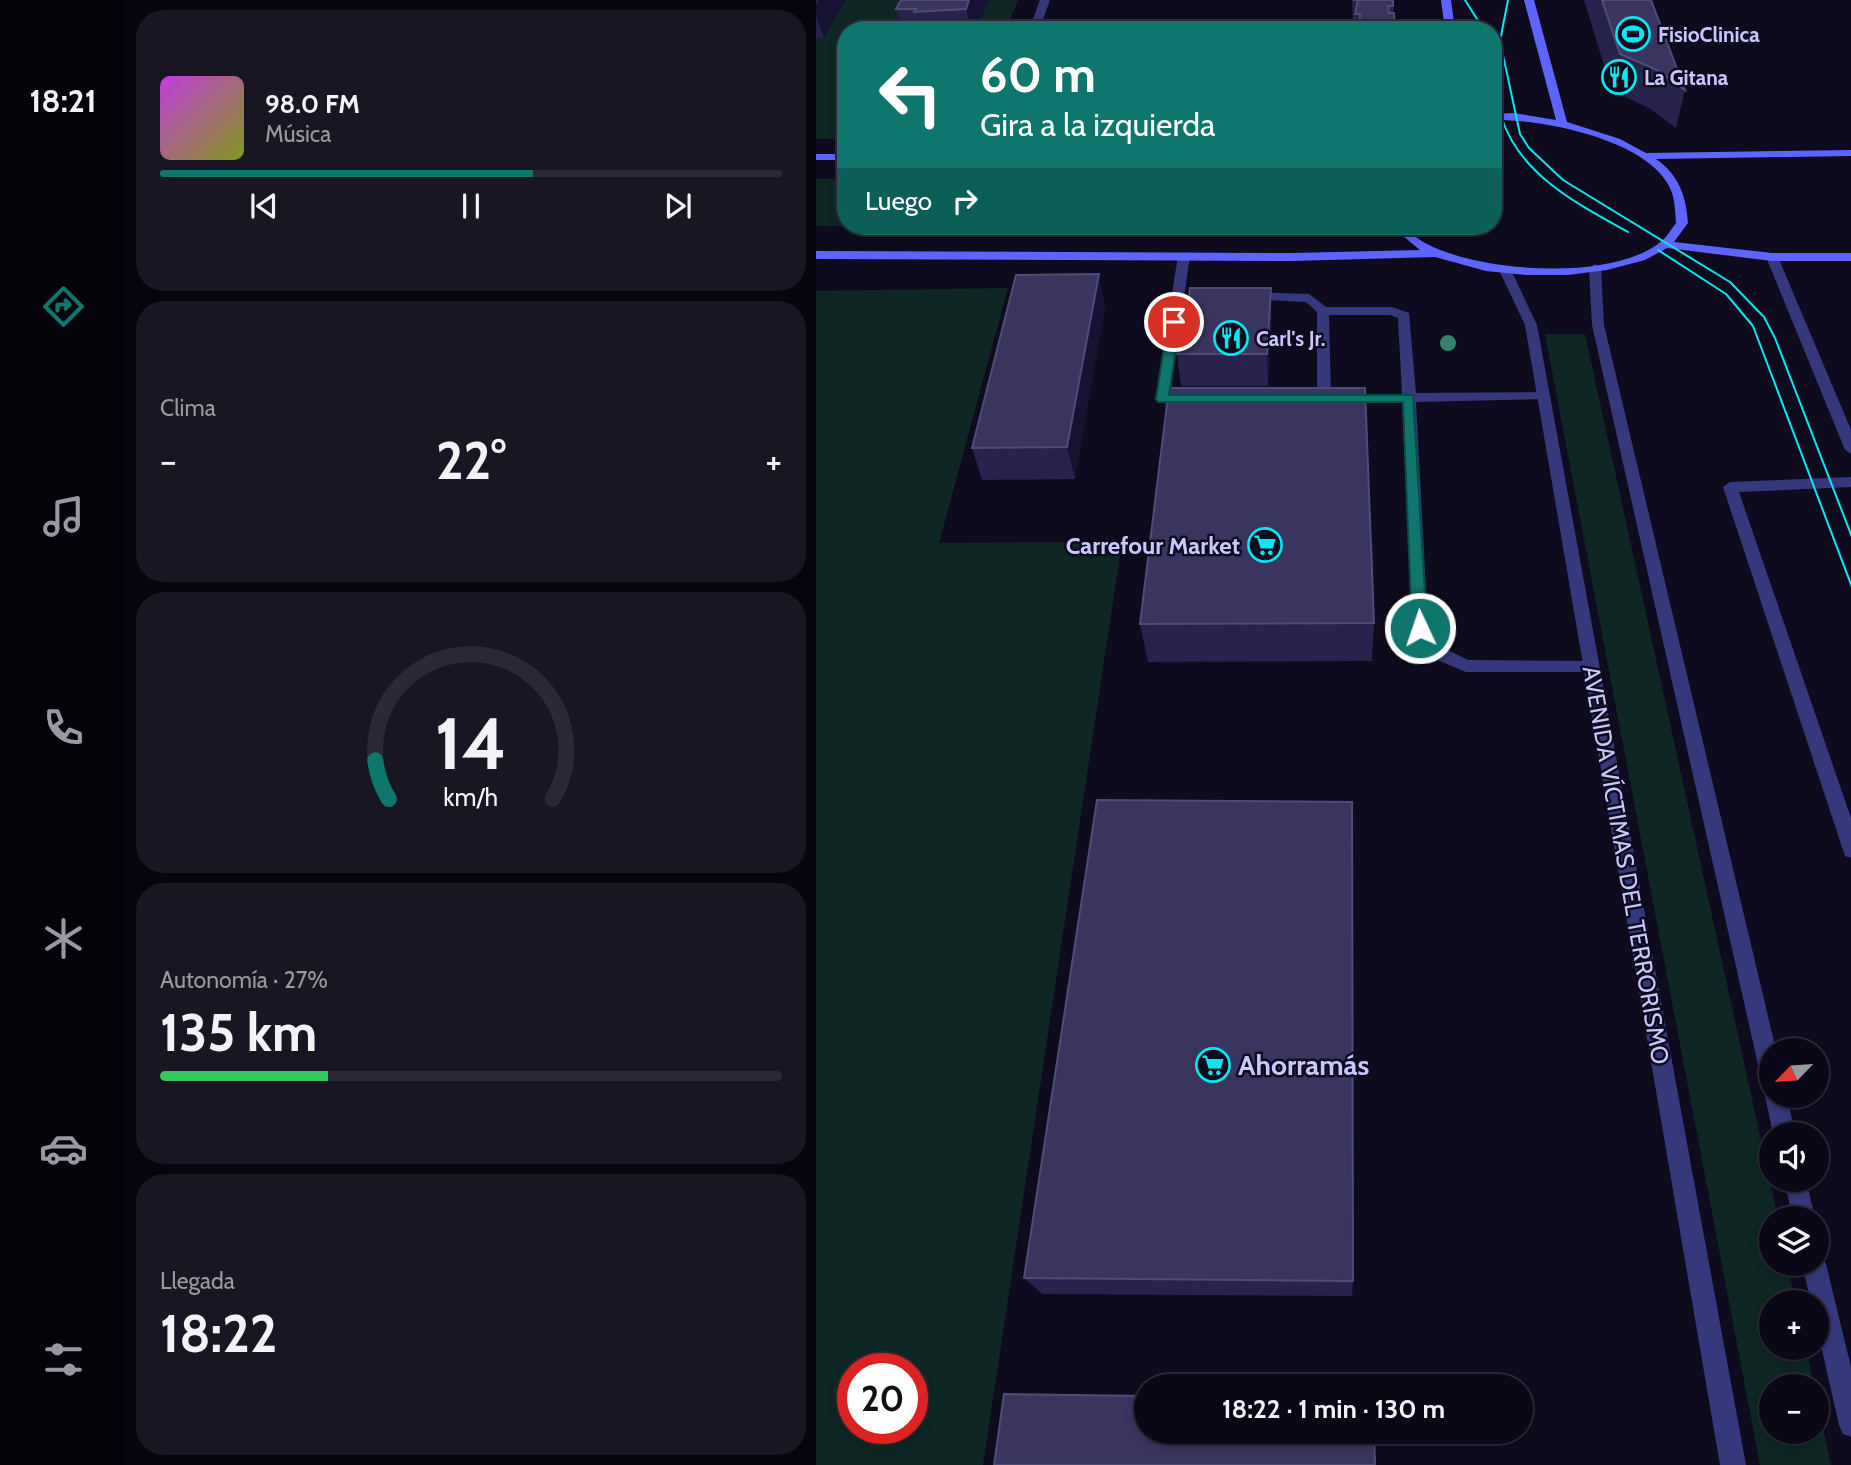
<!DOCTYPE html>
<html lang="es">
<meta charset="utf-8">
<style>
body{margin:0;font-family:Cabin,sans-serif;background:#181623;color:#f1f3f6;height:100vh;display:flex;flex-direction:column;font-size:26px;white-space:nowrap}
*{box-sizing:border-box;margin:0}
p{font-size:23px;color:#999aa1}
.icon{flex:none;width:38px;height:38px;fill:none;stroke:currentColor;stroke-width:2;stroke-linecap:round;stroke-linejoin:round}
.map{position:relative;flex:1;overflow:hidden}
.panel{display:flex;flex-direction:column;gap:10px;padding:10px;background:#06040c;width:690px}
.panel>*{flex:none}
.hud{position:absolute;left:21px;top:21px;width:665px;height:214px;border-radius:28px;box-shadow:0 4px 10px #0003,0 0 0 2px #2a2935;background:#0f766e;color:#fff;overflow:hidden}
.needle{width:46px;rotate:245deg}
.tools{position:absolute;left:943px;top:1038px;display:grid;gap:14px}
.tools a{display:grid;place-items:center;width:70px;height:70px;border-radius:50%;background:#0a0816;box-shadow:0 4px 10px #0003,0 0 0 2px #2a2935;font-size:35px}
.speed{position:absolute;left:21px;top:1353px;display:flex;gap:14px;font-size:35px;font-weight:700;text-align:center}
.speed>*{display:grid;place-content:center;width:91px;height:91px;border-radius:50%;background:#0a0816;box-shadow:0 4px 10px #0003,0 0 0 2px #2a2935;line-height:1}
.speed .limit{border:10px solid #d22;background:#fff;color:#111}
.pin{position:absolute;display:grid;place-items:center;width:60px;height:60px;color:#fff;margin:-30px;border:4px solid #fff;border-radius:50%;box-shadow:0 2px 7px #0007}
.me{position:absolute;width:77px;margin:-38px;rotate:357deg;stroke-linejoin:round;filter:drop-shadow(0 0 5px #0008)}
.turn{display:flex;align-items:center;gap:24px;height:147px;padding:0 28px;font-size:32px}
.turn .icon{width:91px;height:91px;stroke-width:2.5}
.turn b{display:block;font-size:49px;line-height:60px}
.then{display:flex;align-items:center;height:66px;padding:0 28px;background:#0003;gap:14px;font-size:26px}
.big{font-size:52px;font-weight:800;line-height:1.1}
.panel .tile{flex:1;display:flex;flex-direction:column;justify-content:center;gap:10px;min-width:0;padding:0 24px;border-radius:28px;background:#181623}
.panel .dial{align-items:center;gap:0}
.dial svg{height:182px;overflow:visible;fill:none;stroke:#2a2935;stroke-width:7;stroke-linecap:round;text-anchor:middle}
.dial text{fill:#f1f3f6;stroke:none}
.song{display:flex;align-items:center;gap:21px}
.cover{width:84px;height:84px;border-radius:10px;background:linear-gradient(135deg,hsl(290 70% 55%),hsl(70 70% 35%))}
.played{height:7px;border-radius:4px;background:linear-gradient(90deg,#0f766e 60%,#2a2935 60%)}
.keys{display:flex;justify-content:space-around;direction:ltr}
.heat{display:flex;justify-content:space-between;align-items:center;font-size:38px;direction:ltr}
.charge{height:10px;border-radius:5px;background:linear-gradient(90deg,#34c759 27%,#2a2935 0)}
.trip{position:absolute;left:318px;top:1374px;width:399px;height:70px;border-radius:35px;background:#0a0816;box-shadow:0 4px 10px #0003,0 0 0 2px #2a2935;font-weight:800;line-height:70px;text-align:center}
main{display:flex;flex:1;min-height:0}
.dock{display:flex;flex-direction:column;width:126px;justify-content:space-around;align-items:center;background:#040309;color:#999aa1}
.dock .icon{width:49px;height:49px}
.dock .active{color:#0f766e}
.dock b{font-size:32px;color:#f1f3f6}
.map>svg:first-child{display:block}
.green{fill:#0e2724;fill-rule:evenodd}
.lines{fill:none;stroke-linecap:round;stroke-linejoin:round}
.lane{fill:#36387c;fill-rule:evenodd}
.street{fill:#36387c;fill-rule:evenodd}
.secondary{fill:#5e65ff;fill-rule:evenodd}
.tram{stroke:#00eaf2;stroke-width:2}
.tree{fill:#347f6f}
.wall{fill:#28234c}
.shaded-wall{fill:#161231}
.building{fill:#3a355f;stroke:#504c78;stroke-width:2}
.route{fill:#0f766e;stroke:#0a4d48;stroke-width:2}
.labels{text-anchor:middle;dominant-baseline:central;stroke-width:5;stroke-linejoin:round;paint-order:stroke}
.far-poi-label{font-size:21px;font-weight:bold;fill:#cac7ff;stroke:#0d0b1d;text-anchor:start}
.poi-label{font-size:24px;font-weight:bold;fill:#cac7ff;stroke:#0d0b1d;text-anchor:end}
.street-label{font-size:24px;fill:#cac7ff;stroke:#0d0b1d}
.near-poi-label{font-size:28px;font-weight:bold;fill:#cac7ff;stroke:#0d0b1d;text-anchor:start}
</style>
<main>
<nav class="dock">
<b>18:21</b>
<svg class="icon active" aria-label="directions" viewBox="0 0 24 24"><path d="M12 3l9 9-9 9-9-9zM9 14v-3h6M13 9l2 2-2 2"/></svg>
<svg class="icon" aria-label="music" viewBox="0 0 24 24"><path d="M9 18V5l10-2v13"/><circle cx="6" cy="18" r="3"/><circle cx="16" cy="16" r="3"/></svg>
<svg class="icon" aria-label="phone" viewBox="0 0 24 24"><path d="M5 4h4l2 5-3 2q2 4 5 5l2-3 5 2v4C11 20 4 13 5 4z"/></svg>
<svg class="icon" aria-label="climate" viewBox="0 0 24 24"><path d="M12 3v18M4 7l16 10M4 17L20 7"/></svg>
<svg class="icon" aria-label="car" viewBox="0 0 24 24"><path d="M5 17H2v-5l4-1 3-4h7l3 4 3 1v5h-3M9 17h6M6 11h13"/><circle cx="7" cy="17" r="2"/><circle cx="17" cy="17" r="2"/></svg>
<svg class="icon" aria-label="filters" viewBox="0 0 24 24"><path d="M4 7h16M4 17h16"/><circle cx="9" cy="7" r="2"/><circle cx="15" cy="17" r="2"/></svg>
</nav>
<section class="panel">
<div class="tile">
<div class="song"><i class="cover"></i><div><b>98.0 FM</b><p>Música</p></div></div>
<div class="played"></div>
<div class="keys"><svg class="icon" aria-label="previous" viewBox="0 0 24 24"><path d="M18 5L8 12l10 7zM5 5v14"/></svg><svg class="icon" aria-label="pause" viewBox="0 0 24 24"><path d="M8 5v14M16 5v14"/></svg><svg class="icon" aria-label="next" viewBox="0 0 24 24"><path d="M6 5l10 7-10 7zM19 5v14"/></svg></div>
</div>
<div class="tile"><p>Clima</p>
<div class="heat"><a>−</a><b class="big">22°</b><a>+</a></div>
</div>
<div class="tile dial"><svg viewBox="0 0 100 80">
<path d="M14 69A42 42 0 1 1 86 69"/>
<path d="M14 69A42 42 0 0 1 8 52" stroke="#0f766e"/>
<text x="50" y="56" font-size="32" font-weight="700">14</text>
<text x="50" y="72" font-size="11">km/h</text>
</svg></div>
<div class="tile"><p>Autonomía · 27%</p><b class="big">135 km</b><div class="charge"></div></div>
<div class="tile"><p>Llegada</p><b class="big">18:22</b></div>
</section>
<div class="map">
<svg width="1036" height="1465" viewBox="0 0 1036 1465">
<rect width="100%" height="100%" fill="#0d0b1d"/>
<g class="green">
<polygon points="30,0 108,0 93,30 30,30 30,139 0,139 0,38"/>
<polygon points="173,0 202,0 190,30 160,30"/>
<polygon points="0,179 30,179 30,226 481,226 480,230 0,226"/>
<path d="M192 288 123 543 306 542 167 1465H0V291ZM96 1368V1428H37V1368Z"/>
<polygon points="729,334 769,334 962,1218 956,1218 956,1264 971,1264 980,1302 956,1302 956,1348 990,1348 998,1386 956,1386 956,1432 1001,1432 1001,1399 1015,1465 944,1465"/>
</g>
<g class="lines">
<g class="lane">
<path d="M368 252 374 256 354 395H374L381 399C372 406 348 406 339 399L362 256Z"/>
<polygon points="956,253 962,257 1036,432 1036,455 1029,450 950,257"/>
<polygon points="432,292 493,294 510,307 576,307 593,313 600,393 732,392 734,395 727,399 600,402 612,627 626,647 652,660 775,661 781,662 783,667 781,672 650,672 614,657 596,628 586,402 528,402 521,398 528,394 586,394 582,318 574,315 513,315 515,398 508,402 501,398 501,312 490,302 428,299 426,296"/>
<polygon points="1036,477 1036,487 923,492 1036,821 1036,858 1029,856 1027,850 907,487 914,482"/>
</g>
<g class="street">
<polygon points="224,0 234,0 223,30 213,30"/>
<polygon points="779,264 785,268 788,325 960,1050 956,1050 956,1096 971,1096 979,1134 957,1134 949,1096 954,1088 948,1085 945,1078 776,325 773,268"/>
<polygon points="689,266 695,270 721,325 930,1465 904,1465 709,325 683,270"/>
<polygon points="968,1180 990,1180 999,1218 977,1218"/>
<polygon points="1001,1254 1006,1256 1010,1264 1036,1371 1036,1437 1027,1434 1023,1425 1001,1328 1001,1302 995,1302 986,1264 1001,1264"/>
</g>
<g class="secondary">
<polygon points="625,0 635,0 639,30 629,30"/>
<path d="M708 0H718L751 122 804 139 830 153 1036 150V156L840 159C863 175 870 196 872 223L858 242 956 253H1036V261H956L851 248 829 260 791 270 752 275H711L670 271 619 257 476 261 0 259V251L476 253 604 250 575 226H588C594 231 601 239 609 243 662 272 798 283 847 240 852 235 856 228 860 223 859 210 859 197 853 186 829 139 725 119 677 120V114L697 113 740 120Z"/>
<rect x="0" y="154" width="30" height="6"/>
</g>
<g class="tram">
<polyline points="649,0 668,30"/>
<polyline points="692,0 684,41 704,134 713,148 747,180 914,282 948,317 959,338 1036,537"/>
<path d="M677 66C680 83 680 102 686 119 705 176 764 205 812 232"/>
<polyline points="842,250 910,294 937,326 1036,587"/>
</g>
</g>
<circle class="tree" cx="632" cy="343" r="8"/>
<g class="wall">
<polygon points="0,0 30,0 8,38 0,38"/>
<polygon points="173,0 160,30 86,30 80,9"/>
<polygon points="536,0 577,0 578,30 537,30"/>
<polygon points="768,0 835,0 869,90 860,128 833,108 796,91"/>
<polygon points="289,306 259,479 166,480 156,448"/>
<polygon points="456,320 452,386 365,386 361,354 370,324"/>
<polygon points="558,623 556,661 332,662 324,624"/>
<polygon points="208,1278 537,1281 536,1296 226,1294"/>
</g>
<g class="shaded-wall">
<polygon points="3,0 30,0 8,38 0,15 0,5"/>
<polygon points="153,0 173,0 160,30 155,30 150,9"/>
<polygon points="283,274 289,306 259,479 251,447"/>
<polygon points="455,288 456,320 452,386 451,354"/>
</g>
<g class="building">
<polygon points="85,0 153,0 150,9 98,12 100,9 80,9"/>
<polygon points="537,0 577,0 577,6 572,6 573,13 578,13 579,26 574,26 574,30 540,30 540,25 544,25 544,14 539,14 542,0"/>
<polygon points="786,0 835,0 869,90 841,70 804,54"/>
<polygon points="283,274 251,447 156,448 200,275"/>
<polygon points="374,288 455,288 451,354 361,354 365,324 370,324"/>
<polygon points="353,388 549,388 558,623 324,624"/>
<polygon points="281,800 536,802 537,1281 208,1278"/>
<polygon points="188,1394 331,1396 331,1432 558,1432 559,1465 178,1465"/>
</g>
<polygon class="route" points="358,319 364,322 353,395 597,395 611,628 609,632 599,632 596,628 587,402 342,402 340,399 352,322"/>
<defs>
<g id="stadium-ring" transform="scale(1.75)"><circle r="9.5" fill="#0d0b1d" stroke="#00eaf2" stroke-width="1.5"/><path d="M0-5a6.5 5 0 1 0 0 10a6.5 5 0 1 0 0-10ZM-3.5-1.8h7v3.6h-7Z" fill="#00eaf2"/></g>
<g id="restaurant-ring" transform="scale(1.75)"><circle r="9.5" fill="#0d0b1d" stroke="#00eaf2" stroke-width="1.5"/><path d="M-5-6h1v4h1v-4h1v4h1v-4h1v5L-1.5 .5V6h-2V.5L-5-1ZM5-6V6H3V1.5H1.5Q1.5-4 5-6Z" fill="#00eaf2"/></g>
<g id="supermarket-ring" transform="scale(1.75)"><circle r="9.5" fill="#0d0b1d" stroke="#00eaf2" stroke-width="1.5"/><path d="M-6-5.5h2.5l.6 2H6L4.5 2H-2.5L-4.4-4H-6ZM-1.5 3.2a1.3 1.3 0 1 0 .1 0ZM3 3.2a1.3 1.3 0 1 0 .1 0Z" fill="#00eaf2"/></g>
</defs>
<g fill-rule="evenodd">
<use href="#stadium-ring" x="817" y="34"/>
<use href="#restaurant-ring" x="803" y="77"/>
<use href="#restaurant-ring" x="415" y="338"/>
<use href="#supermarket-ring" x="449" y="545"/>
<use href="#supermarket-ring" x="397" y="1065"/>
</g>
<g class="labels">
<g class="far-poi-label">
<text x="842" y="34">FisioClinica</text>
<text x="828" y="77">La Gitana</text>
<text x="440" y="338">Carl's Jr.</text>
</g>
<g class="poi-label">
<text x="424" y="545">Carrefour Market</text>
</g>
<g class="street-label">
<text transform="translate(810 865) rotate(80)">AVENIDA VÍCTIMAS DEL TERRORISMO</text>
</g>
<g class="near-poi-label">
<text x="422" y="1065">Ahorramás</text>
</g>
</g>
</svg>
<div class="tools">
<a><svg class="needle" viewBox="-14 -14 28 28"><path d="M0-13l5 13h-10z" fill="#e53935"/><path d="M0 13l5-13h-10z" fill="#999aa1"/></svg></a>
<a><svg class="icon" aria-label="sound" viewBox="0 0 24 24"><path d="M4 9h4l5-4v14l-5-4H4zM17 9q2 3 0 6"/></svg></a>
<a><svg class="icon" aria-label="layers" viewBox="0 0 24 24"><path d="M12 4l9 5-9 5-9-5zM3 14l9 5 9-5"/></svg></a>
<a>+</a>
<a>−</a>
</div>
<div class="speed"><div class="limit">20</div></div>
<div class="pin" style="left:358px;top:322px;background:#d93025"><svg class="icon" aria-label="arrive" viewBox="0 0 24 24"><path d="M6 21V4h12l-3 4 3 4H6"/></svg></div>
<svg class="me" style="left:604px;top:628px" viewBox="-20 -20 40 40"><circle r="17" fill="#0f766e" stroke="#fff" stroke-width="3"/><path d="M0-11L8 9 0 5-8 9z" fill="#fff"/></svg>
<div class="trip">18:22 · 1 min · 130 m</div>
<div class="hud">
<div class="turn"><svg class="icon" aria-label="left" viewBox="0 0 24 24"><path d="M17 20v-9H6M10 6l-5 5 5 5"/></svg><div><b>60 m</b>Gira a la izquierda</div></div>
<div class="then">Luego<svg class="icon" aria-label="right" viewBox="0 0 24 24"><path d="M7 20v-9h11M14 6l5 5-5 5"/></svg></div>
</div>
</div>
</main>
